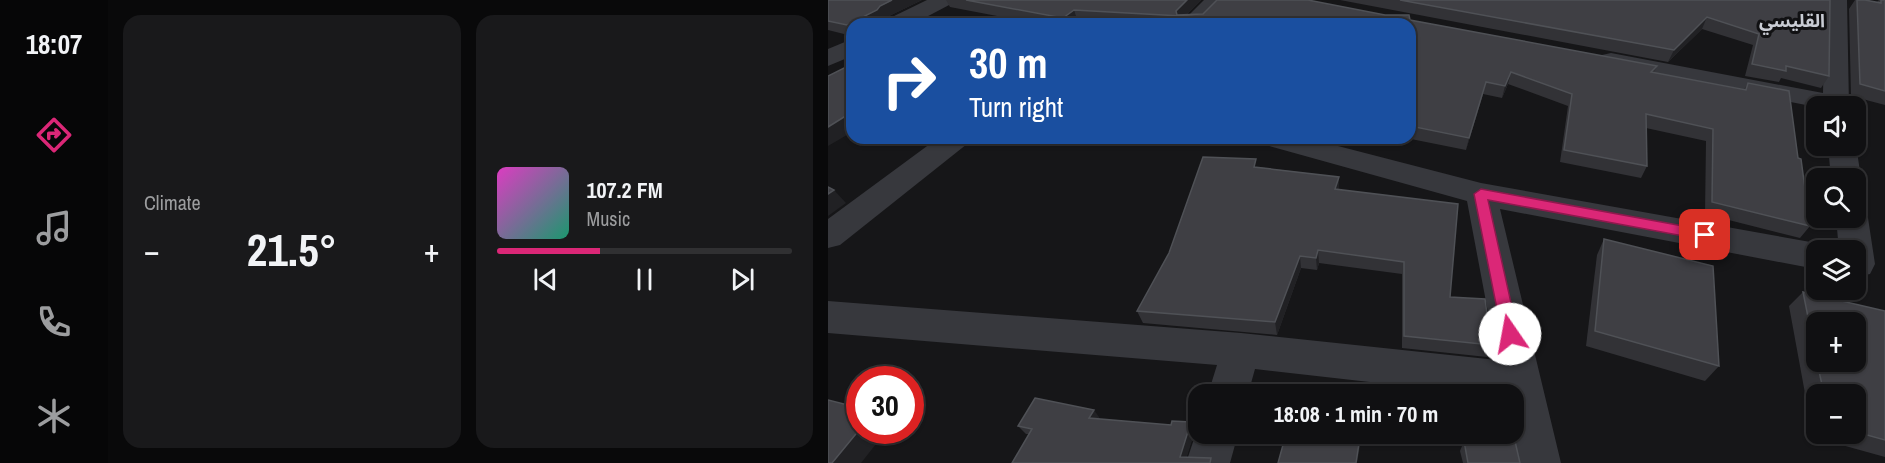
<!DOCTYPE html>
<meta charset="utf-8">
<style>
body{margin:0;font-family:"Archivo Narrow","Noto Sans Arabic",sans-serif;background:#19191b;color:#f1f3f6;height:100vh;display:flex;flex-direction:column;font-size:22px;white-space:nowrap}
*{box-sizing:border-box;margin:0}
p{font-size:20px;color:#9c9d9f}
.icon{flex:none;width:33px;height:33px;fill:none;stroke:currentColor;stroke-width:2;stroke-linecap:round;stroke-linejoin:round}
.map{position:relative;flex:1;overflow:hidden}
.side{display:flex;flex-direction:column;gap:15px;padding:15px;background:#09090a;width:720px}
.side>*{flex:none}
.banner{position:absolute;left:18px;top:18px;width:570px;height:126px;border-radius:18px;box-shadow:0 2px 4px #0004,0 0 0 2px #303032;background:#1a4fa0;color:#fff;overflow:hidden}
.buttons{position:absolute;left:978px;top:96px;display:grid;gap:12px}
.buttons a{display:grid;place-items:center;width:60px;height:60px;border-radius:12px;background:#101012;box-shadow:0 2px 4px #0004,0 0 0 2px #303032;font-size:30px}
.speed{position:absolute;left:18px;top:366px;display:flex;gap:12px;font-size:30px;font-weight:700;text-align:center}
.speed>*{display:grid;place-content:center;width:78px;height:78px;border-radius:50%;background:#101012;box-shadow:0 2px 4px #0004,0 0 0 2px #303032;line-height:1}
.speed .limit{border:9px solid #d22;background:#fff;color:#111}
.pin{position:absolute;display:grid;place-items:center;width:51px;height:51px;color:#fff;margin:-26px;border-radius:12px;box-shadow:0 3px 9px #0006}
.me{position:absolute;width:66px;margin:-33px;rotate:348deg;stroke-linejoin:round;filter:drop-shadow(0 0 4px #0008)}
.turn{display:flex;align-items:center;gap:21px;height:126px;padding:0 24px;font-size:27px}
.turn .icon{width:78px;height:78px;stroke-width:2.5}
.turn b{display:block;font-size:42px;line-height:51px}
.big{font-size:45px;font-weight:700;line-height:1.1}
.side .card{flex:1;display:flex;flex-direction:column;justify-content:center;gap:9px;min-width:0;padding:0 21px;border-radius:18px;background:#19191b}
.song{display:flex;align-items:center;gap:18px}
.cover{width:72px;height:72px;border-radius:9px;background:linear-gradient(135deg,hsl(310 70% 55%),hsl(160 70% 35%))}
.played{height:6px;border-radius:3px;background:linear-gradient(90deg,#db2777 35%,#303032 35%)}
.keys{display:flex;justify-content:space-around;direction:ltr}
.heat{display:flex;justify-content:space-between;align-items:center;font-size:33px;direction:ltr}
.side .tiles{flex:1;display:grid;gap:15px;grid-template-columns:repeat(2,1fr)}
.trip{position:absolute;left:360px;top:384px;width:336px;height:60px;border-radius:18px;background:#101012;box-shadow:0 2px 4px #0004,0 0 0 2px #303032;font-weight:700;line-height:60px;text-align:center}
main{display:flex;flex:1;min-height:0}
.tabs{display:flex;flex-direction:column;width:108px;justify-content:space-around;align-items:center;background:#060607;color:#9c9d9f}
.tabs .icon{width:42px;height:42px}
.tabs .active{color:#db2777}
.tabs b{font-size:27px;color:#f1f3f6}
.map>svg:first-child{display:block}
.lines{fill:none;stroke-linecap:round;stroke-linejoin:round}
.minor{fill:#37383d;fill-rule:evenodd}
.wall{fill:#323236;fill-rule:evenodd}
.shaded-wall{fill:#212124}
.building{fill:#3f3f44;stroke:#4f5156;stroke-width:1.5}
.route{fill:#db2777;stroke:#8e194d;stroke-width:1.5}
.labels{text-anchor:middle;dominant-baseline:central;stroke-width:6;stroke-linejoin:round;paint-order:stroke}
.far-district-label{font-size:18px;font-weight:bold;fill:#c9ccd4;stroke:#111113}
</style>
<main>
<nav class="tabs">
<b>18:07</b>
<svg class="icon active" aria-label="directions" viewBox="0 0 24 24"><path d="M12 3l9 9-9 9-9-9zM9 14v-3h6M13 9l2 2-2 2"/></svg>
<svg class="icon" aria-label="music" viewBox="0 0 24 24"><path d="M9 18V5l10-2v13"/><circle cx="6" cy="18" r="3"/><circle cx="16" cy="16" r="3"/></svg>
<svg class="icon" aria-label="phone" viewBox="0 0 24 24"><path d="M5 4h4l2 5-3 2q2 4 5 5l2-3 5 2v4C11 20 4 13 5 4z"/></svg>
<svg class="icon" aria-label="climate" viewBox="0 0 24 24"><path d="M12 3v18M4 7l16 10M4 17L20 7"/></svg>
</nav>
<section class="side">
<div class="tiles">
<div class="card"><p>Climate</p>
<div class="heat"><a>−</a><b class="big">21.5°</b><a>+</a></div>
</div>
<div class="card">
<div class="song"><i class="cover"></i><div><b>107.2 FM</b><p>Music</p></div></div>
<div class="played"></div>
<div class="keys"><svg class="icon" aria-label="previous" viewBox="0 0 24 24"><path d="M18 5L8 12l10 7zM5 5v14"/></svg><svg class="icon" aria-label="pause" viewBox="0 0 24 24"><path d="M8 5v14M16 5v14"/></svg><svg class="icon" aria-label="next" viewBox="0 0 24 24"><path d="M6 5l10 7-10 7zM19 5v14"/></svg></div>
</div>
</div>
</section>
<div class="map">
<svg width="1057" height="463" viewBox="0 0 1057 463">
<rect width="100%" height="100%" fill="#161618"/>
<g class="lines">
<g class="minor">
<polygon points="99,0 127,0 123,4 85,24 57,24 60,19"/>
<polygon points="376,0 399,0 376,24 352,24"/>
<polygon points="997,0 1019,0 1021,106 988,107 783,67 774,65 771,60 774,55 783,53 995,93"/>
<polygon points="24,39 24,56 0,66 0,49"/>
<polygon points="110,138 143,138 139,144 12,245 0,248 0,219"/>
<polygon points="430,138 479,138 653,183 988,243 1000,247 1002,250 988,250 988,269 672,209 733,463 689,463 683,434 686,434 686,394 648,394 427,369 420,394 380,394 389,365 0,333 0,301 413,333 669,360 639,201 434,144"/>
<polygon points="1028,145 1033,178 1029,185 1028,178 1003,178 1000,146"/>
<polygon points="1028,207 1035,210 1040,218 1047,264 1042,274 1028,277 1028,250 1011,250 1008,218 1028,218"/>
<polygon points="370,427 370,434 410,434 402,463 358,463"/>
</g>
</g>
<g class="wall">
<polygon points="0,0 94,0 59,17 56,21 51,24 24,24 24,36 0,30"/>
<polygon points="118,0 373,0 358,15 582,20 829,66 826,73 916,89 920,83 970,158 982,226 972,238 877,214 878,141 818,128 819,166 813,178 732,162 740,106 680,84 674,98 655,94 638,150 578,138 582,138 582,24 295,24 250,22 247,24 211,24 122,7"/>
<polygon points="512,0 1002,0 1001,76 993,88 953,78 951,82 917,76 925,45 874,29 840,62"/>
<polygon points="1027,0 1037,0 1049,2 1051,0 1057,0 1057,105 1023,96 1021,9"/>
<polygon points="429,167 511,177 511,190 622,297 663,345 659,357 574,348 574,274 491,263 489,270 473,268 449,335 315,323 309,311"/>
<polygon points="776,239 891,366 877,381 758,346 769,255"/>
<path d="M975 292 1057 311V457L985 437 961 306ZM988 322 1028 362H988ZM988 394H1028V434H988Z"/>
<polygon points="271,417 270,419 343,425 363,422 367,430 358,458 385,463 201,434 198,434 190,426"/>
<polygon points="636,441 692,463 635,463 632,451"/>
</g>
<g class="shaded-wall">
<polygon points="64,0 94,0 59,17 56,21 51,24 24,24 24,33 19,25 52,6"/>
<polygon points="359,0 373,0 357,16 349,16 348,11"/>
<polygon points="246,10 250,22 247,24 238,24 235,18"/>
<polygon points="879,17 874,29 840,62 846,50"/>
<polygon points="683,72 680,84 674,98 677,86"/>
<polygon points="658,82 655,94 638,150 641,138"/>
<polygon points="24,112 24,132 0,146 0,127"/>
<polygon points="511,177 511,190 507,189"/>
<polygon points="6,190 18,203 0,216 0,194"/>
<polygon points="490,250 491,263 489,270 488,258"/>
<polygon points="472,256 473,268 449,335 447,322"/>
<polygon points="266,410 271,417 267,426 261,418"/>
<polygon points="363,422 367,430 357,463 352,457"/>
<polygon points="32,429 32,430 59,430 33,463 4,463"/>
<polygon points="532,437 532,447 529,463 528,463"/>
</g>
<g class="building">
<polygon points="0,0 64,0 52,6 49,10 19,25 0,21"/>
<polygon points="138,0 359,0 348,11 349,15 375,14 389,0 480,0 557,15 581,15 582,20 829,66 823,72 918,90 920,83 961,91 970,158 973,159 982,226 884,202 885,129 818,114 819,166 736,150 744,94 683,72 677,86 658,82 641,138 582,126 582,66 584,61 582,61 582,24 381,24 388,18 246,10 235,18"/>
<polygon points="572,0 1002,0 1001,76 958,66 958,71 924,64 931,34 879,17 846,50"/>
<polygon points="1029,0 1037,0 1053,3 1053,0 1057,0 1057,91 1032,84"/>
<polygon points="18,67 24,69 24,112 0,127 0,76"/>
<polygon points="375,157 428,159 426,167 511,177 507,189 630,204 622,297 657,299 663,345 576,336 576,262 490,250 488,258 472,256 447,322 309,311 341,253"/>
<polygon points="0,187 6,190 0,194"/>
<polygon points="776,239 885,266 891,366 767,331"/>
<polygon points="975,292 1057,311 1057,440 1028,432 1028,394 996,394 989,362 1028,362 1028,322 988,322 988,357"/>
<polygon points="207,398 266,410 261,418 343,425 344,421 363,422 352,457 383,458 382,463 184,463 204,429 190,426"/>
<polygon points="0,400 32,408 32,429 4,463 0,463"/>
<polygon points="458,434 510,434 532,437 528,463 450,463"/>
<polygon points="686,437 692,463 640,463 636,441"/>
</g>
<polygon class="route" points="653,189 877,230 883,235 877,240 660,200 690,334 687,339 682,341 676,339 674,334 646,194"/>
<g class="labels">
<g class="far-district-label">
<text x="964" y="20">القليسي</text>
</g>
</g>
</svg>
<div class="buttons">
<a><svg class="icon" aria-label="sound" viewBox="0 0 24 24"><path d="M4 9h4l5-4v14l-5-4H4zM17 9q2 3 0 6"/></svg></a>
<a><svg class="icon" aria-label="search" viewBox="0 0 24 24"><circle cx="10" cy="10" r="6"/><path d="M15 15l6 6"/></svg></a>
<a><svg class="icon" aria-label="layers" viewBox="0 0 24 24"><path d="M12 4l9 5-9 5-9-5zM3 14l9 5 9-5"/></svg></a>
<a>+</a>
<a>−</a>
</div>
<div class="speed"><div class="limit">30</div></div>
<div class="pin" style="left:877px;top:235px;background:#d93025"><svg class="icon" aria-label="arrive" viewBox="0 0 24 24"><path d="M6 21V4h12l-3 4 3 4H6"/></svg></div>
<svg class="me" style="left:682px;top:334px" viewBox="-20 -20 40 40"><circle r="19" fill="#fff"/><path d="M0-13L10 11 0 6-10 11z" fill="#db2777"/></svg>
<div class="trip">18:08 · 1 min · 70 m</div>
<div class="banner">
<div class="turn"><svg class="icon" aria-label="right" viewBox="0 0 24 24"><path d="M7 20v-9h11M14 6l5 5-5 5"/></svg><div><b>30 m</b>Turn right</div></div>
</div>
</div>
</main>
